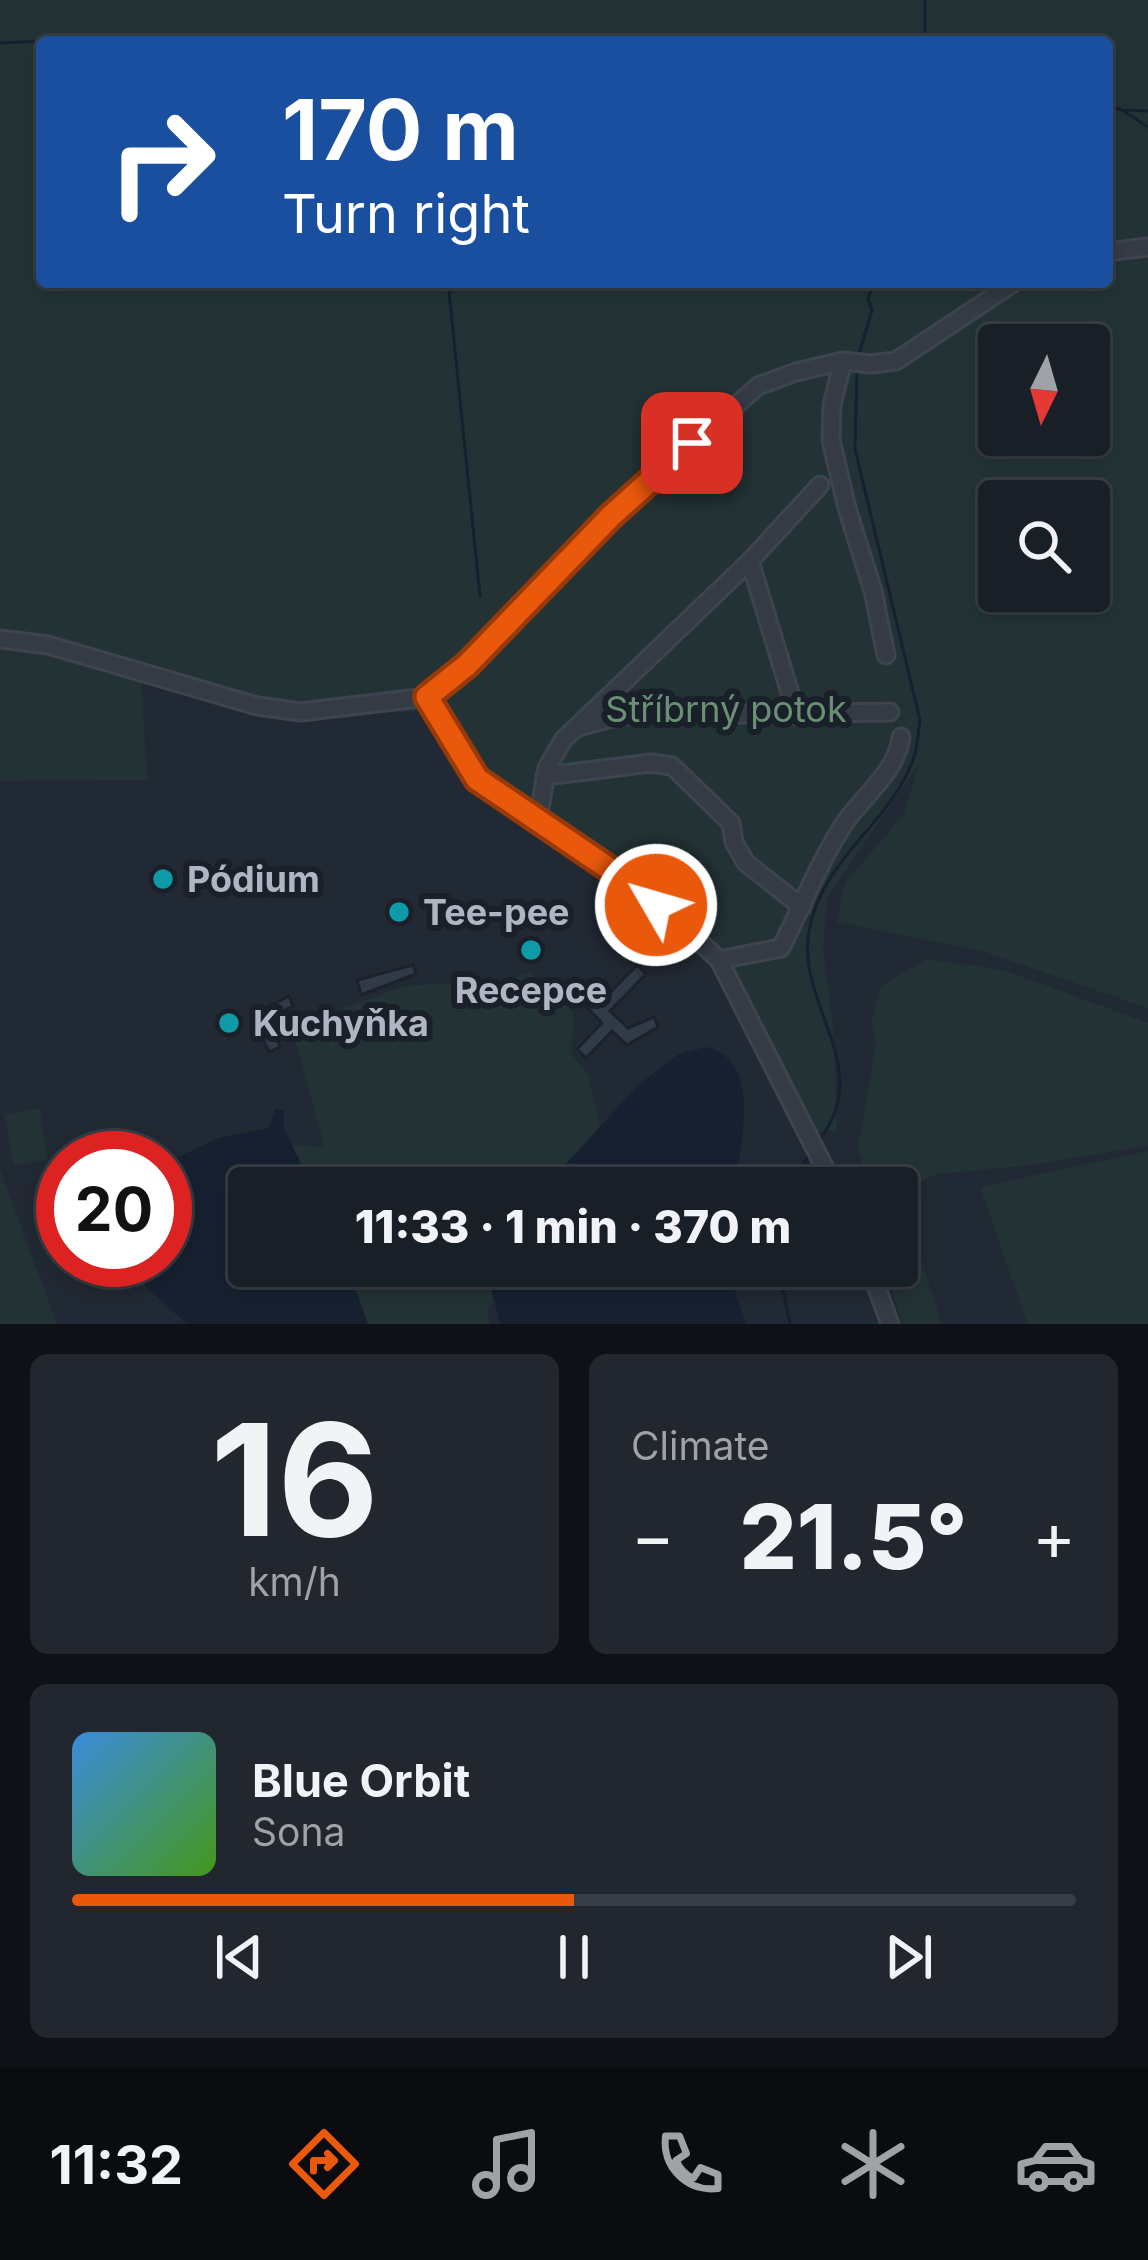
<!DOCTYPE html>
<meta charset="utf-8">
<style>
body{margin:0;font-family:Inter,sans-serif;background:#22272f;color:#f1f3f6;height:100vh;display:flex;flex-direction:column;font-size:45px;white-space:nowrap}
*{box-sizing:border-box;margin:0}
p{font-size:39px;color:#9fa2a7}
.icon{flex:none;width:66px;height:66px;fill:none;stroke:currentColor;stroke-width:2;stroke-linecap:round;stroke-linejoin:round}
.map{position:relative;height:1324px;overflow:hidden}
.side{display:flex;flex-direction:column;gap:30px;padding:30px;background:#0e1115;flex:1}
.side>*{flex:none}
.hud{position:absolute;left:36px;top:36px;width:1077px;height:252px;border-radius:12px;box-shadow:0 6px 18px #0003,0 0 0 3px #373d44;background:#1a4fa0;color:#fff;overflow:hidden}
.needle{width:78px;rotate:185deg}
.tools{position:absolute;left:978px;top:324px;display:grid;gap:24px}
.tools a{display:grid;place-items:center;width:132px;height:132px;border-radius:12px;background:#191f27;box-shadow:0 6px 18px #0003,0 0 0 3px #373d44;font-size:60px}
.speed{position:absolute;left:36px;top:1131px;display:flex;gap:24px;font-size:60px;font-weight:700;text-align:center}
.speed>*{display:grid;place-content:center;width:156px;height:156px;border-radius:50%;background:#191f27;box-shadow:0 6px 18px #0003,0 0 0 3px #373d44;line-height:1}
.speed .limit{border:18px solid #d22;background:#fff;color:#111}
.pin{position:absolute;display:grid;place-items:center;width:102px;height:102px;color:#fff;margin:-51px;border-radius:24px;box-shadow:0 6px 18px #0006}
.me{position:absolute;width:132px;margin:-66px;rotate:308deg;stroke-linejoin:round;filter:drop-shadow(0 0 9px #0008)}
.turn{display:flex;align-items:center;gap:42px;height:252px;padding:0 48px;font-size:54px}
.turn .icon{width:156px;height:156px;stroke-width:2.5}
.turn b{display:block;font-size:84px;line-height:102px}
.big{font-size:90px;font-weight:800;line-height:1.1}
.side .card{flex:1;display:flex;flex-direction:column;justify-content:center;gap:18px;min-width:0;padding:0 42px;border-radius:18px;background:#22272f}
.side .dial{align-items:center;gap:0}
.dial b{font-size:156px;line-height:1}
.song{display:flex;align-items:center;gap:36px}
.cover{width:144px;height:144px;border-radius:18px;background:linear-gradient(135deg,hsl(210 70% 55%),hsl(100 70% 35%))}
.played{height:12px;border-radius:6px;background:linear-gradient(90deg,#ea580c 50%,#373d44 50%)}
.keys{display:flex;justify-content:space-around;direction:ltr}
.heat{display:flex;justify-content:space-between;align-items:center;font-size:66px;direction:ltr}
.side .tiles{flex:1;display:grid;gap:30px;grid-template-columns:1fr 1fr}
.card:last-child{grid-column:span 2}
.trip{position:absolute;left:228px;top:1167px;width:690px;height:120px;border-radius:12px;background:#191f27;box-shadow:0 6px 18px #0003,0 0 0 3px #373d44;font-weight:800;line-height:120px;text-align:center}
.menu{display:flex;height:192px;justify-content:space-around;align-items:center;background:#0a0c10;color:#9fa2a7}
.menu .icon{width:84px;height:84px}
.menu .on{color:#ea580c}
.menu b{font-size:54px;color:#f1f3f6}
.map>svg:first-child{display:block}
.green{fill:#233335;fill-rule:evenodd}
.water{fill:#162030}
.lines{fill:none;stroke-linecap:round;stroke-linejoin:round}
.stream{stroke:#162030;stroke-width:3}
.building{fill:#313a48;stroke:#1c222c;stroke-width:3}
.minor-casing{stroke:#3e444f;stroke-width:21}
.minor{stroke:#343b45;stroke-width:15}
.route-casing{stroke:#983908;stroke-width:30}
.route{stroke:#ea580c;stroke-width:21}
.culture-dot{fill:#0f9aa8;stroke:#1a2029;stroke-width:4.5}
.labels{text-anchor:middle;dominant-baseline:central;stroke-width:12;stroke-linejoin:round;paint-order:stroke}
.park-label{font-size:36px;fill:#699073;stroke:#1a2029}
.poi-label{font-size:36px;font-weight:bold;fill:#afb5c2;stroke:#1a2029;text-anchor:start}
</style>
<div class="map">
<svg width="1148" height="1324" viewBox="0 0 1148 1324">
<rect width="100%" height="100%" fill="#212934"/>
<g class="green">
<path d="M0 0H1148V1008L985 952 837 922 845 883 904 814 920 762 827 898 823 949 833 1029 837 1130 812 1133 732 970 639 882 550 815 507 798 477 769 441 709 442 691 420 711 298 717 225 707 141 678 147 780 0 781ZM42 42H1107V282H42ZM999 345H1089V435H999ZM999 501H1089V591H999Z"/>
<polygon points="927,959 1004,970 1148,1023 1148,1146 1032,1165 937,1174 899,1192 942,1324 903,1324 883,1266 897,1266 897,1188 866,1188 858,1146 876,1048 872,1019 881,986"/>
<polygon points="530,972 574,1013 571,1053 588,1075 601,1130 564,1167 534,1174 530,1168 491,1174 479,1188 313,1188 292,1145 325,1147 291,1026 406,986 510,979"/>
<polygon points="40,1109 47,1160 14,1166 4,1114"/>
<polygon points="1148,1151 1148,1324 1028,1324 980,1187"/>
<polygon points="0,1170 57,1324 0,1324"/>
<polygon points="346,1266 486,1266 494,1303 487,1311 490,1324 366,1324"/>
</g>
<g class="water">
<path d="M706 1047C764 1061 740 1143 735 1188H487L501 1177 565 1165 638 1085 679 1054Z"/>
<polygon points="275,1109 284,1110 284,1129 313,1188 249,1188 249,1266 347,1266 368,1324 187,1324 145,1286 131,1263 130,1260 165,1260 165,1163 219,1138 269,1128"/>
<polygon points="486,1266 727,1266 746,1324 500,1324"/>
</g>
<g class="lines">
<g class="stream">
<polyline points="925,42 925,0"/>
<polyline points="0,43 146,36 188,42"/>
<polyline points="1107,105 1122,110 1148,127"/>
<polyline points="1126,110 1148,111"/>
<polyline points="448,282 480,596"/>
<polyline points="859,354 872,310 868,299 874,282"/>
<path d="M817 1143C878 1068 796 1008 809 931 821 859 893 821 914 757 918 746 918 732 920 720L855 449 857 370"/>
<polyline points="790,1188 811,1151"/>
<polyline points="778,1266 790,1324"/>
</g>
</g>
<g class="building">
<polygon points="413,965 416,974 361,995 357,980"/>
<polygon points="637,965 646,974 610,1011 628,1028 654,1017 658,1027 627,1045 612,1031 586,1058 577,1049 602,1023 584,1004 593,995 601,1002"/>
<polygon points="289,996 293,1006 280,1013 284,1024 272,1029 280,1047 269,1052 252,1015"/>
</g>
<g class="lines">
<g class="minor-casing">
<g id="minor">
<polyline points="1107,252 1148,247"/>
<polyline points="843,361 832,405 831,440 847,508 873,591 886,655"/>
<polyline points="750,561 797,716"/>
<polyline points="0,639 48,645 257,706 301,712 427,697 467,665 611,516 758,386 796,372 843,361 871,364 896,361 1015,282"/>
<polyline points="427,697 477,779 614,872 682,925 719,960 835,1188"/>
<polyline points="578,727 619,716 890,712"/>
<polyline points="545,776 651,763 672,766 731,823 734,842 746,863 802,907"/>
<polyline points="538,820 547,768 563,740 750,561 820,485"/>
<path d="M719 960 781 948C801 908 817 867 840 830 859 798 896 775 901 737"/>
<polyline points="869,1266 890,1324"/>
</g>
</g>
<use href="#minor" class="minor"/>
</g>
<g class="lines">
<g class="route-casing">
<polyline id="route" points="656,905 614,872 477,779 427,697 467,665 611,516 692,443"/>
</g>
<use href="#route" class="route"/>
</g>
<g class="culture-dot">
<circle cx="163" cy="879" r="12"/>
<circle cx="399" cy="912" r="12"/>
<circle cx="531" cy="950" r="12"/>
<circle cx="229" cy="1023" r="12"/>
</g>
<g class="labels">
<g class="park-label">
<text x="726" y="709">Stříbrný potok</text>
</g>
<g class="poi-label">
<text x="187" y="879">Pódium</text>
<text x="423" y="912">Tee-pee</text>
<text x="531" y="990" text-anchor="middle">Recepce</text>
<text x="253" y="1023">Kuchyňka</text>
</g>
</g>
</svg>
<div class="tools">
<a><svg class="needle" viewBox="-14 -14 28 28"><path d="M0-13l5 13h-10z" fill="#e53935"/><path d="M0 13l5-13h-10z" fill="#9fa2a7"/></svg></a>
<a><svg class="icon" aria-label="search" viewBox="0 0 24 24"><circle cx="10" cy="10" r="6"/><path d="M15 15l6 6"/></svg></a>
</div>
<div class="speed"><div class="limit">20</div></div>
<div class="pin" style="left:692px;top:443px;background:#d93025"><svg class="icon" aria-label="arrive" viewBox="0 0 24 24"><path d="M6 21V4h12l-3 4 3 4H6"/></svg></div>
<svg class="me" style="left:656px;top:905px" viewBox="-20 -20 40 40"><circle r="17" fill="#ea580c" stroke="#fff" stroke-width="3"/><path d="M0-11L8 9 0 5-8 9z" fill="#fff"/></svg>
<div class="trip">11:33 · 1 min · 370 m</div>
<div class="hud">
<div class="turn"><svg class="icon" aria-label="right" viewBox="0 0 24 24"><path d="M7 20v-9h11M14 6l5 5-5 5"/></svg><div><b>170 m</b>Turn right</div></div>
</div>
</div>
<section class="side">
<div class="tiles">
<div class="card dial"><b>16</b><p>km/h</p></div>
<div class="card"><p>Climate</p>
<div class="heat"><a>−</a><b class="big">21.5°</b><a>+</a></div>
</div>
<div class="card">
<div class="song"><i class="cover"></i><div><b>Blue Orbit</b><p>Sona</p></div></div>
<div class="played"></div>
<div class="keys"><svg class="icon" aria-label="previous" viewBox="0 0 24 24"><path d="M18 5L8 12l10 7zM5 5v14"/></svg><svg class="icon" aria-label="pause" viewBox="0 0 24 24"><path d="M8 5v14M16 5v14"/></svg><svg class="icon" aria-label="next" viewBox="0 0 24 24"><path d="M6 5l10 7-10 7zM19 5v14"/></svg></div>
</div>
</div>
</section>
<nav class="menu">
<b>11:32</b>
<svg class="icon on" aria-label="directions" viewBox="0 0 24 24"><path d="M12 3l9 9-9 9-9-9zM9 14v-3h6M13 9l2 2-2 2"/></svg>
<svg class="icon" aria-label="music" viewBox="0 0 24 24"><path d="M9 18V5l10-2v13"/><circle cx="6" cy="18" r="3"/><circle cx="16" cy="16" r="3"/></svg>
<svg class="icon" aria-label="phone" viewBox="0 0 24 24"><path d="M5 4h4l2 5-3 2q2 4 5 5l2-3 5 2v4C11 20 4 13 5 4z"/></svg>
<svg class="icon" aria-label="climate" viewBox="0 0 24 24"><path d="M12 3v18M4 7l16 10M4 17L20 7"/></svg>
<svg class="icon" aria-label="car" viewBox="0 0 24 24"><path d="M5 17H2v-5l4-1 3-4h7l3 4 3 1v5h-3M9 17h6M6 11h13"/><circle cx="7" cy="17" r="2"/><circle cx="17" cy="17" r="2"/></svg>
</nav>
